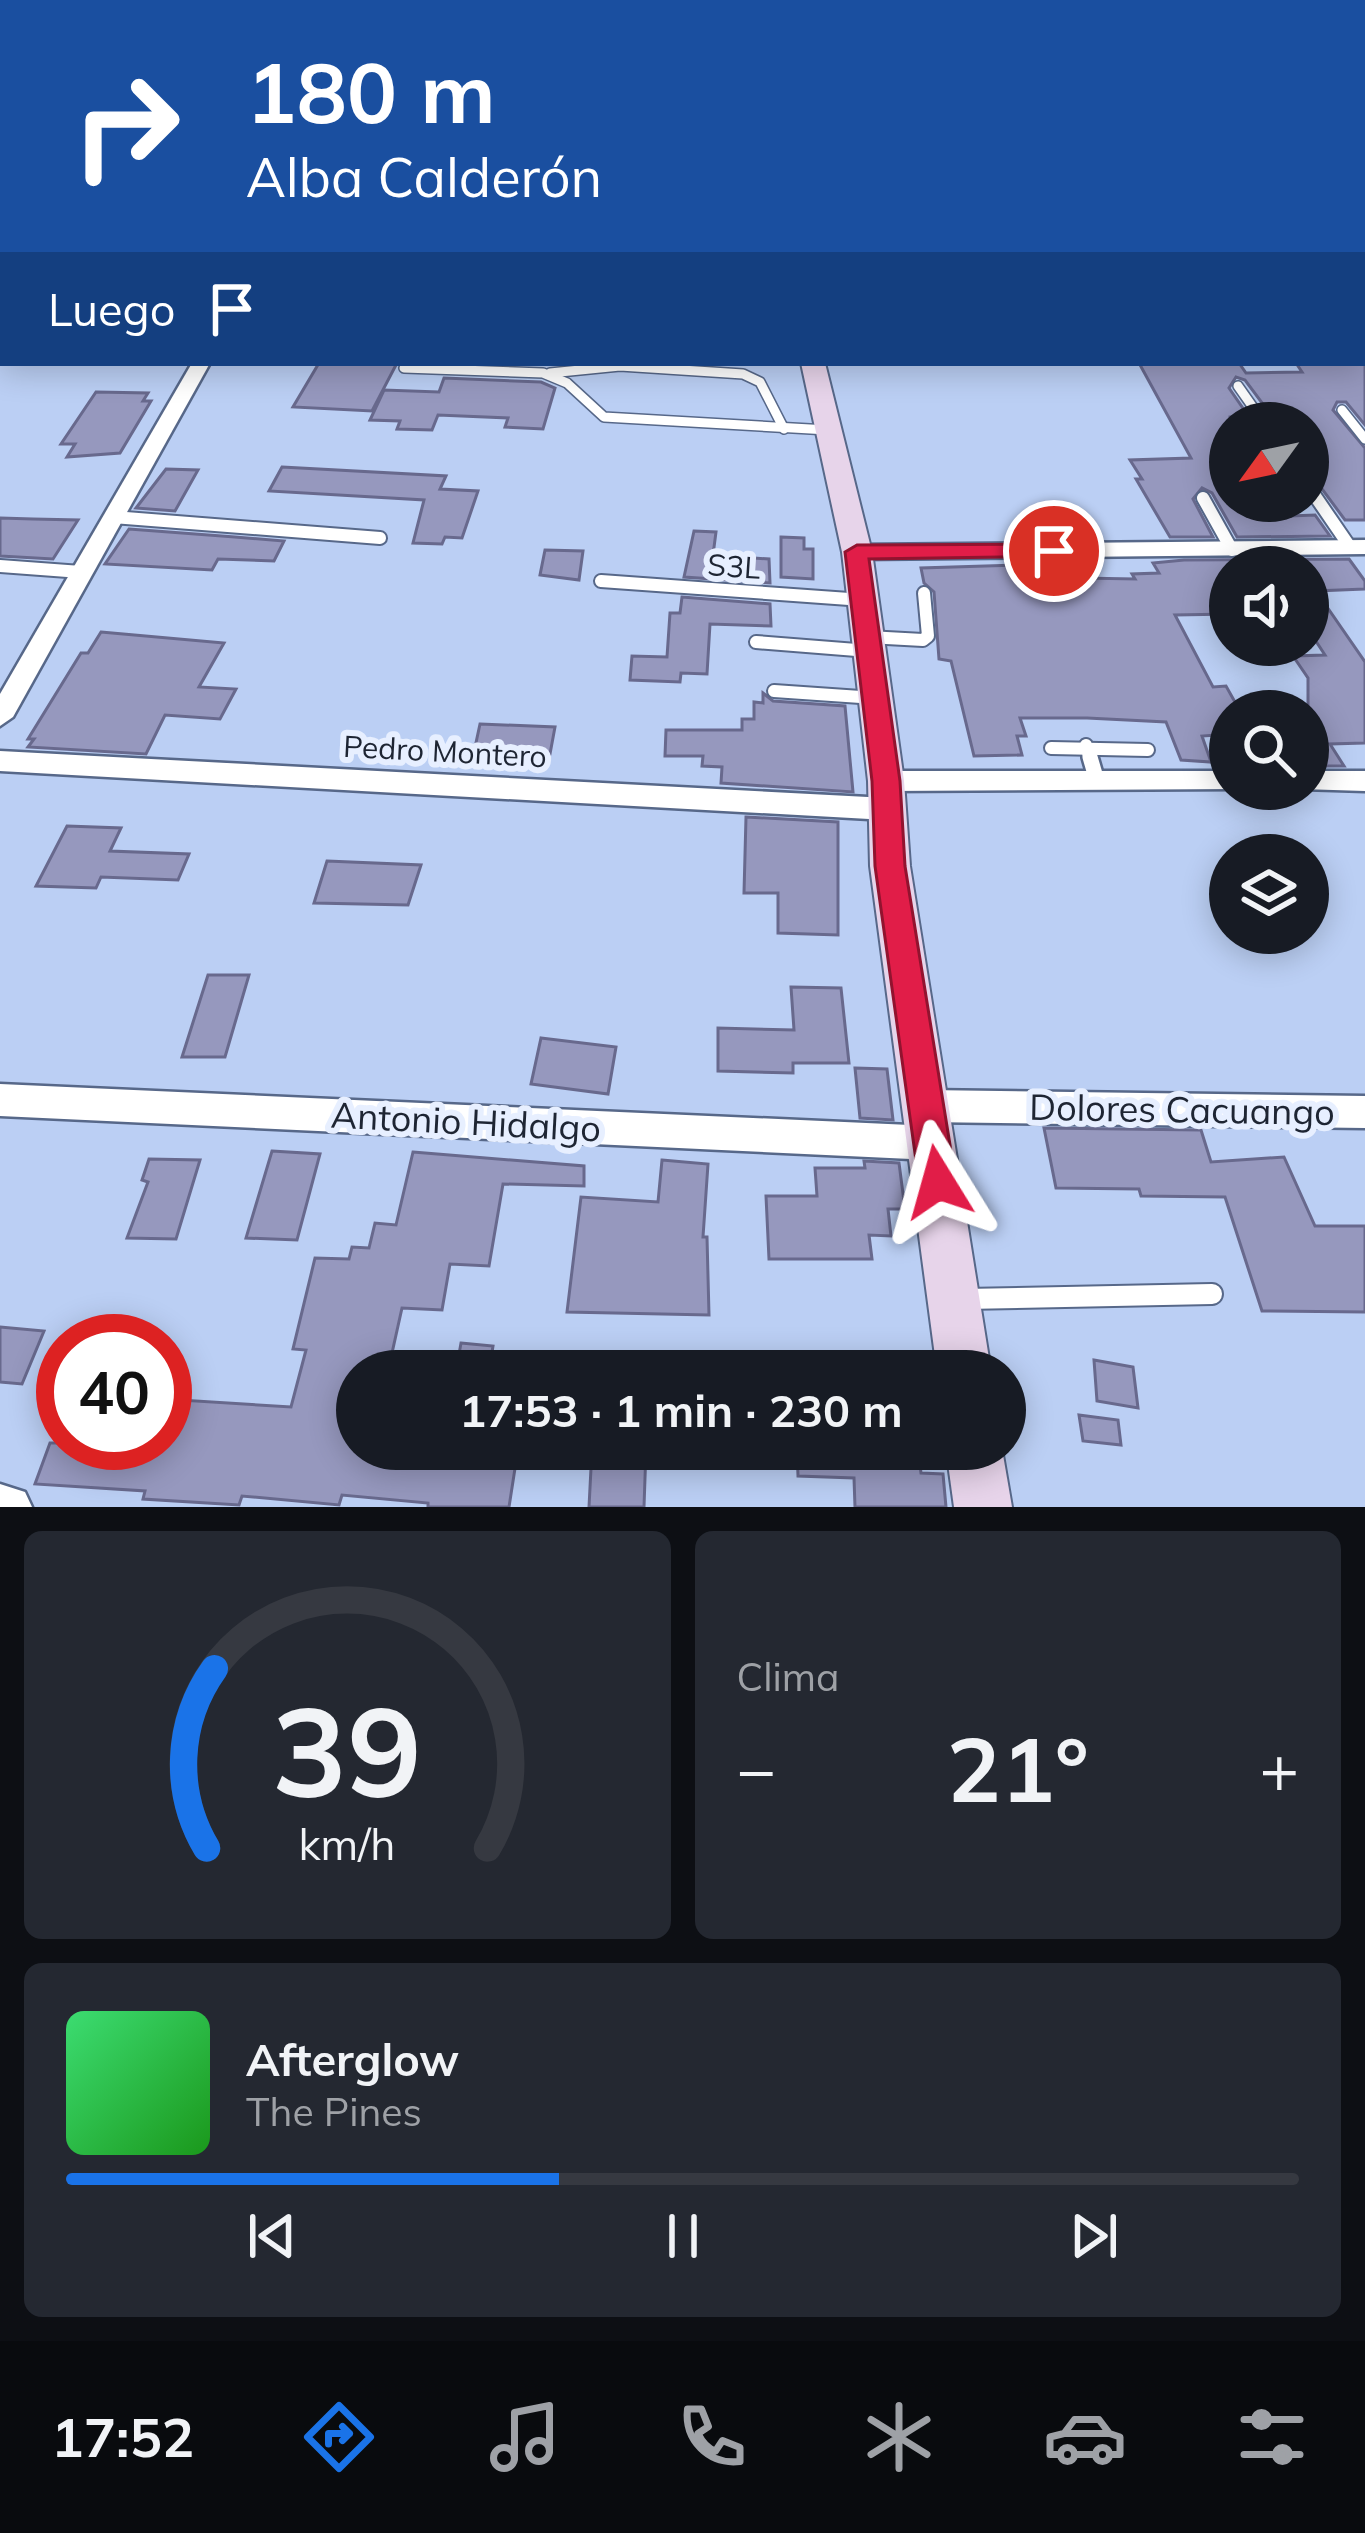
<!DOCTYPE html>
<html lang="es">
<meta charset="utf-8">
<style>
body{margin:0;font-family:Mulish,sans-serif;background:#242831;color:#f1f3f6;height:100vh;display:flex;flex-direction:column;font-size:45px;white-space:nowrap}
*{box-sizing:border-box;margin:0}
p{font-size:39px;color:#9ea1a6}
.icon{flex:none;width:66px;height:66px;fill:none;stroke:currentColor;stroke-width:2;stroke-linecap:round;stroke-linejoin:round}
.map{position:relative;height:1507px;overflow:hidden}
.sheet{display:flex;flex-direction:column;gap:24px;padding:24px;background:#0d0f14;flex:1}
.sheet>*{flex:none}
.hud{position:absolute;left:0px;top:0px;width:1365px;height:366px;box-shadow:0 6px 30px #0003;background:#1a4fa0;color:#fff;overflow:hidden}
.needle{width:78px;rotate:237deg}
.controls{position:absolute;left:1209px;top:402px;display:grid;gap:24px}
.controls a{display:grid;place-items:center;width:120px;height:120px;border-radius:50%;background:#171b24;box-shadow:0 6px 30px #0003;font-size:60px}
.speed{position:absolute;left:36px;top:1314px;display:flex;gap:24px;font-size:60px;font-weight:700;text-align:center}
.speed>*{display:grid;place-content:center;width:156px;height:156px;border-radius:50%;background:#171b24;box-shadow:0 6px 30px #0003;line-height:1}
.speed .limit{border:18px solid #d22;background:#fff;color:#111}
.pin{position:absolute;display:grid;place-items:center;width:102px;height:102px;color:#fff;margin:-51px;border:6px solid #fff;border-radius:50%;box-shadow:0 3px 12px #0007}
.me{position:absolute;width:132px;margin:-66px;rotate:352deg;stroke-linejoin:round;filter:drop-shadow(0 0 9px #0008)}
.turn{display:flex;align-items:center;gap:42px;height:252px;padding:0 48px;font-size:54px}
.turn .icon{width:156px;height:156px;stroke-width:2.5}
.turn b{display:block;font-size:84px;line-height:102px}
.then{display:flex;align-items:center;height:114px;padding:0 48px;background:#0003;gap:24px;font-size:45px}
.big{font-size:90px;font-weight:700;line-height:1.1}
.sheet .widget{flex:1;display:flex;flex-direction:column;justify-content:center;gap:18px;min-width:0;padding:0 42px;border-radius:18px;background:#242831}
.sheet .dial{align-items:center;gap:0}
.dial svg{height:312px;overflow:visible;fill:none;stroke:#363941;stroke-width:7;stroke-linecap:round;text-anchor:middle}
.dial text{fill:#f1f3f6;stroke:none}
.song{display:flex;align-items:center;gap:36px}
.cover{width:144px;height:144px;border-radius:18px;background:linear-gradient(135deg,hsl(140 70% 55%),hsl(120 70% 35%))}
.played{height:12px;border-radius:6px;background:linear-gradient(90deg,#1a73e8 40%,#363941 40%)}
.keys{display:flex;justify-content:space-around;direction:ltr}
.heat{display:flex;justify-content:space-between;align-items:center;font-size:66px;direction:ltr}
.sheet .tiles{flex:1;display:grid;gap:24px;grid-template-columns:1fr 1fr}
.widget:last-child{grid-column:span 2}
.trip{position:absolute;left:336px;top:1350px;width:690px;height:120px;border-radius:60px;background:#171b24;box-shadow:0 6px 30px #0003;font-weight:700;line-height:120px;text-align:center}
.dock{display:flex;height:192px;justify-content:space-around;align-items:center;background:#090b0e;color:#9ea1a6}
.dock .icon{width:84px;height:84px}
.dock .current{color:#1a73e8}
.dock b{font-size:54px;color:#f1f3f6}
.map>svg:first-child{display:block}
.building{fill:#9698be;stroke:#68698d;stroke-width:3}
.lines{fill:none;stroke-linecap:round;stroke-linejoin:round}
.lane-far3-casing{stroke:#576889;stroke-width:12}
.lane-far2-casing{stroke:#576889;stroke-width:16}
.lane-far1-casing{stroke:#576889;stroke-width:20}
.lane-casing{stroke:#576889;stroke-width:24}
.street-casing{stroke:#576889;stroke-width:5}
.secondary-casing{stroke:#576889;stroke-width:4}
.lane-far3{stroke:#fff;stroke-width:9}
.lane-far2{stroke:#fff;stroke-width:12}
.lane-far1{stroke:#fff;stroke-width:15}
.lane{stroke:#fff;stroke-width:20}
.street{fill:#fff;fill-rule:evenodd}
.secondary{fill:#e7d4ea;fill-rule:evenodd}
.route{fill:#e11d48;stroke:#92132f;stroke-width:3}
.labels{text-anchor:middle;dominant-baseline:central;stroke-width:12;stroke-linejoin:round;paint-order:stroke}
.street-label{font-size:30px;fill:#1e2533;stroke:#e7efff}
.near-street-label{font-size:36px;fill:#1e2533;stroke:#e7efff}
</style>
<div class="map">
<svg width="1365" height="1507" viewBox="0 0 1365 1507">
<rect width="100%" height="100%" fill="#bbcff4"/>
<g class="building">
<polygon points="319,363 397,363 372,411 293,407"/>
<polygon points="1139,363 1239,363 1246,373 1302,372 1296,363 1365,363 1365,425 1346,402 1337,402 1333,410 1365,448 1365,520 1345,520 1308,470 1308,423 1277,423 1245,380 1236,377 1229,388 1249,417 1230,417 1230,501 1251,501 1261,517 1315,515 1330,536 1237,537 1212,493 1202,488 1193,499 1213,537 1170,537 1136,479 1142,479 1130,460 1191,458"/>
<polygon points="444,378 541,382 555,388 543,429 505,427 508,418 438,415 432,430 397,429 400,421 370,420 384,390 439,392"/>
<polygon points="96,392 148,393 143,401 151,401 120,453 67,457 75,444 61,444"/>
<polygon points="282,467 446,476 440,489 478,491 462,538 445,537 442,544 413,543 424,500 269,491"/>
<polygon points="166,469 198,470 175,511 136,508"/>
<polygon points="0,518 33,519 78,520 53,559 0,556"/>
<polygon points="129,529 235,537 284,541 274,561 218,559 212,570 105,564"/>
<polygon points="694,531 716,532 713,555 769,559 770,583 684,577"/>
<polygon points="781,537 804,538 804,549 813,549 813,579 781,577"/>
<polygon points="545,550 583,551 579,580 540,575"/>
<polygon points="1349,559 1365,581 1365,589 1316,591 1365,662 1365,743 1330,744 1344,766 1308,766 1308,678 1293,656 1325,655 1308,629 1308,567 1230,567 1230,614 1175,615 1213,687 1226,686 1240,711 1230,711 1230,734 1202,736 1211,762 1181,760 1166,722 1087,718 1020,718 1026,736 1017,736 1022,755 974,756 951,661 939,659 934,592 924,583 921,568 1022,565 1026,577 1135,579 1132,574 1159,573 1153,563 1184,560"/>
<polygon points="682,597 770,604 771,626 710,624 707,674 681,673 680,682 630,680 632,656 667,657 670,613 680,613"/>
<polygon points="101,632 224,643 199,687 236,689 220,719 165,715 146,754 28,747 34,739 28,739 81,653 88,653"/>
<polygon points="763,693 773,701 845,706 853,792 721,783 722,767 702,766 703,756 665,756 666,730 742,730 742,719 754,719 754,702 763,703"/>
<polygon points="480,724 555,727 550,754 474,752"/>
<polygon points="746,817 838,822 838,935 778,933 778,893 744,893"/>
<polygon points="67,826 121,828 110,851 189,854 178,880 101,877 96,888 36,886"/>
<polygon points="327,861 421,865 408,905 314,903"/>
<polygon points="208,975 249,975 225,1057 182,1057"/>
<polygon points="791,987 841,988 849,1063 793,1063 793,1073 718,1071 718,1028 794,1030"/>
<polygon points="541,1038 616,1047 608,1094 531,1084"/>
<polygon points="855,1068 887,1069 893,1120 860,1118"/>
<polygon points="1044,1128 1201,1130 1211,1162 1284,1157 1315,1226 1365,1226 1365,1312 1262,1311 1225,1197 1141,1196 1139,1189 1056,1188"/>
<polygon points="272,1151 320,1154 297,1240 246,1238"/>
<polygon points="413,1152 584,1166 584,1186 503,1184 489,1266 450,1264 442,1310 402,1308 388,1371 357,1371 357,1449 518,1449 509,1507 428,1507 428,1503 342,1495 339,1505 242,1496 239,1505 143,1499 145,1491 35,1484 50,1443 165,1443 165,1399 291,1407 306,1350 293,1349 315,1258 349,1259 352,1247 369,1248 375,1223 396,1225"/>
<polygon points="149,1159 200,1160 176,1239 127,1238 148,1182 142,1180"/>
<polygon points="662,1160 708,1164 703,1237 707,1237 709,1315 567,1312 581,1197 658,1202"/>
<polygon points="864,1161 899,1163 905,1209 888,1209 891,1236 869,1235 872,1259 769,1259 766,1196 817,1196 815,1168 865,1168"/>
<polygon points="0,1327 44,1331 22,1384 0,1382"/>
<polygon points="461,1343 493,1346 489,1371 456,1371"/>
<polygon points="1094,1360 1133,1367 1138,1408 1097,1401"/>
<polygon points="1079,1415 1118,1420 1121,1445 1083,1441"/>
<polygon points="592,1449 646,1449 644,1507 589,1507"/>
<polygon points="797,1449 918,1449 921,1473 943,1474 946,1507 855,1507 854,1478 798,1476"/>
</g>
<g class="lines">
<g class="lane-far3-casing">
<g id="lane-far3">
<polyline points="404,368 543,373 567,383 604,417 828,430"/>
<polyline points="550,373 620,366 743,374 760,382 784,429"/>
<polyline points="1238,386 1264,423"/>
<polyline points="1342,410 1365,439"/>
<polyline points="1308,486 1317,499"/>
</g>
</g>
<g class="lane-far2-casing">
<g id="lane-far2">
<polyline points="1315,496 1350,547"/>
<polyline points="1203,498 1232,550"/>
<polyline points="113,517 380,538"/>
<polyline points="0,566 81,572"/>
<polyline points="601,581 863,600"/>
<polyline points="868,637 923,640 928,636 924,593"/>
<polyline points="756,642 869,651"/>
<polyline points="774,691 875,698"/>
<polyline points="1086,745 1090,760"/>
<polyline points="1051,748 1148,750"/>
</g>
</g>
<g class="lane-far1-casing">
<polyline id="lane-far1" points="1090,757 1097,781"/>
</g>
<g class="lane-casing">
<polyline id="lane" points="965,1299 1212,1294"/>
</g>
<g class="street-casing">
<g id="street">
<polygon points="317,0 364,0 368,3 321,3"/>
<polygon points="706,0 716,0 717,3 707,3"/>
<polygon points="1122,0 1133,0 1135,3 1124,3"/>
<polygon points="0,3 4,3 3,9 0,9"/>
<polygon points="3,67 3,76 0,77 0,68"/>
<rect x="1362" y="78" width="3" height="8"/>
<rect x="1362" y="150" width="3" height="8"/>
<rect x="1362" y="241" width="3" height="10"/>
<polygon points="3,278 3,290 0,291 0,279"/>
<rect x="1362" y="298" width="3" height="10"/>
<rect x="0" y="310" width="3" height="10"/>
<rect x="1362" y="336" width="3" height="13"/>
<polygon points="192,363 210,363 13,717 0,726 0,694"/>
<polygon points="1365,540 1365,554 857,559 846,552 857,545"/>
<polygon points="0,751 887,798 897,802 901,809 897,816 887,820 0,771"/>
<polygon points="886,771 1230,771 1230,789 1237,789 886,791 876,788 872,781 876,774"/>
<polygon points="1308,771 1365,771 1365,791 1301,789 1308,789"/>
<polygon points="0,1084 932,1126 945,1131 950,1143 945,1155 932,1160 0,1116"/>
<polygon points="926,1090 1365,1096 1365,1128 926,1122 914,1117 909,1106 914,1095"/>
<polygon points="0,1484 25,1492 32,1507 0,1507"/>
</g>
</g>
<g class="secondary-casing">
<g id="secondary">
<polygon points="915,0 930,0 932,3 917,3"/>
<polygon points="801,363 825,363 872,552 904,781 910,866 991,1371 937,1371 870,866 868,781 842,552"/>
<polygon points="946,1449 1002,1449 1012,1507 954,1507"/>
</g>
</g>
<use href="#lane-far3" class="lane-far3"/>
<use href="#lane-far2" class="lane-far2"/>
<use href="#lane-far1" class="lane-far1"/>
<use href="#lane" class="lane"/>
<use href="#street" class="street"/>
<use href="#secondary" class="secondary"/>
</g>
<polygon class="route" points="1054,544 1066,551 1063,556 869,559 900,781 905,866 956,1182 950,1195 938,1200 925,1195 919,1182 875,866 872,781 845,552 857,545"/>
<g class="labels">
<g class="street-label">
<text transform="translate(734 566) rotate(4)">S3L</text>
<text transform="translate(445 751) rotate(3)">Pedro Montero</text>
</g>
<g class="near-street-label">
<text transform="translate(1182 1109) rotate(1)">Dolores Cacuango</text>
<text transform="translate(466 1121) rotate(3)">Antonio Hidalgo</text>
</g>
</g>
</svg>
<div class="controls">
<a><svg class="needle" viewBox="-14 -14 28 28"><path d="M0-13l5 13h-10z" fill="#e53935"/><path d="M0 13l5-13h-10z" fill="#9ea1a6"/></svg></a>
<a><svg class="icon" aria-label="sound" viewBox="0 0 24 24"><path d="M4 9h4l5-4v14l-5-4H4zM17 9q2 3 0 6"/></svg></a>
<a><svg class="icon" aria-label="search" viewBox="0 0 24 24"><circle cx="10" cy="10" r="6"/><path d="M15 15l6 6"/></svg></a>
<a><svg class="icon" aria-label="layers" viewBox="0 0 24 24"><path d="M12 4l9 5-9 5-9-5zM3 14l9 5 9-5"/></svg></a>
</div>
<div class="speed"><div class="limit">40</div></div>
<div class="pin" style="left:1054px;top:551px;background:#d93025"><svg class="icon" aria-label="arrive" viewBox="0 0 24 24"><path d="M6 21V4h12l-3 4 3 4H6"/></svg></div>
<svg class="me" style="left:938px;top:1182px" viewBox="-20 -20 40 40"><path d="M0-17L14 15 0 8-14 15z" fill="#e11d48" stroke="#fff" stroke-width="4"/></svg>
<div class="trip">17:53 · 1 min · 230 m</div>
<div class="hud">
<div class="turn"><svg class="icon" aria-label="right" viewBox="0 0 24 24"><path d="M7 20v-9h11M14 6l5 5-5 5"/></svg><div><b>180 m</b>Alba Calderón</div></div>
<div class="then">Luego<svg class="icon" aria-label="arrive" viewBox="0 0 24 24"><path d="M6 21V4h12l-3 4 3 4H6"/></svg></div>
</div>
</div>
<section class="sheet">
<div class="tiles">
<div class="widget dial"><svg viewBox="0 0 100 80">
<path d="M14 69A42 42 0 1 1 86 69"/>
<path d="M14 69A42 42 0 0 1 16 23" stroke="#1a73e8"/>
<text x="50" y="56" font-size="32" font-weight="700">39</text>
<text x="50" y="72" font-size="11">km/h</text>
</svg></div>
<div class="widget"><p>Clima</p>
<div class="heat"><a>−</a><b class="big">21°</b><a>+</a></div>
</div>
<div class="widget">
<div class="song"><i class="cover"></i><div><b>Afterglow</b><p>The Pines</p></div></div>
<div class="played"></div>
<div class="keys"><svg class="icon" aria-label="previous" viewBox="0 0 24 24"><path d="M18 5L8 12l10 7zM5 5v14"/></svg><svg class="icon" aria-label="pause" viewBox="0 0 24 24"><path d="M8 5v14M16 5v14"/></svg><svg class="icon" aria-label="next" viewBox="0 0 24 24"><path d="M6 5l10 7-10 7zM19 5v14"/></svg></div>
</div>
</div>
</section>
<nav class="dock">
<b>17:52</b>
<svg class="icon current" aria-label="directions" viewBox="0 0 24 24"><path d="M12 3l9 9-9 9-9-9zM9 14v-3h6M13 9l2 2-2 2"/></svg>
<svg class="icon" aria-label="music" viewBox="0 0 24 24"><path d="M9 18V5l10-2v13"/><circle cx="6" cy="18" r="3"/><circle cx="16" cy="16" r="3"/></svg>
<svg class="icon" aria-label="phone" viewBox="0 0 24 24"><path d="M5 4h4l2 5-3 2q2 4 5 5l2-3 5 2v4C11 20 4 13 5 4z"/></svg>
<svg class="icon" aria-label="climate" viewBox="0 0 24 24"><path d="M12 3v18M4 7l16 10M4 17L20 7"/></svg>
<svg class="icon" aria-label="car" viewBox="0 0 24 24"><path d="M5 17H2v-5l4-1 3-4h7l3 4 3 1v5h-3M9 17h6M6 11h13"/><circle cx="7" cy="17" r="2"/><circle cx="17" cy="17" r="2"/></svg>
<svg class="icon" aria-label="filters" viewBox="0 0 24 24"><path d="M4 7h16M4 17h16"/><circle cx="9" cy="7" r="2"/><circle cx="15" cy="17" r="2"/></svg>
</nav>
